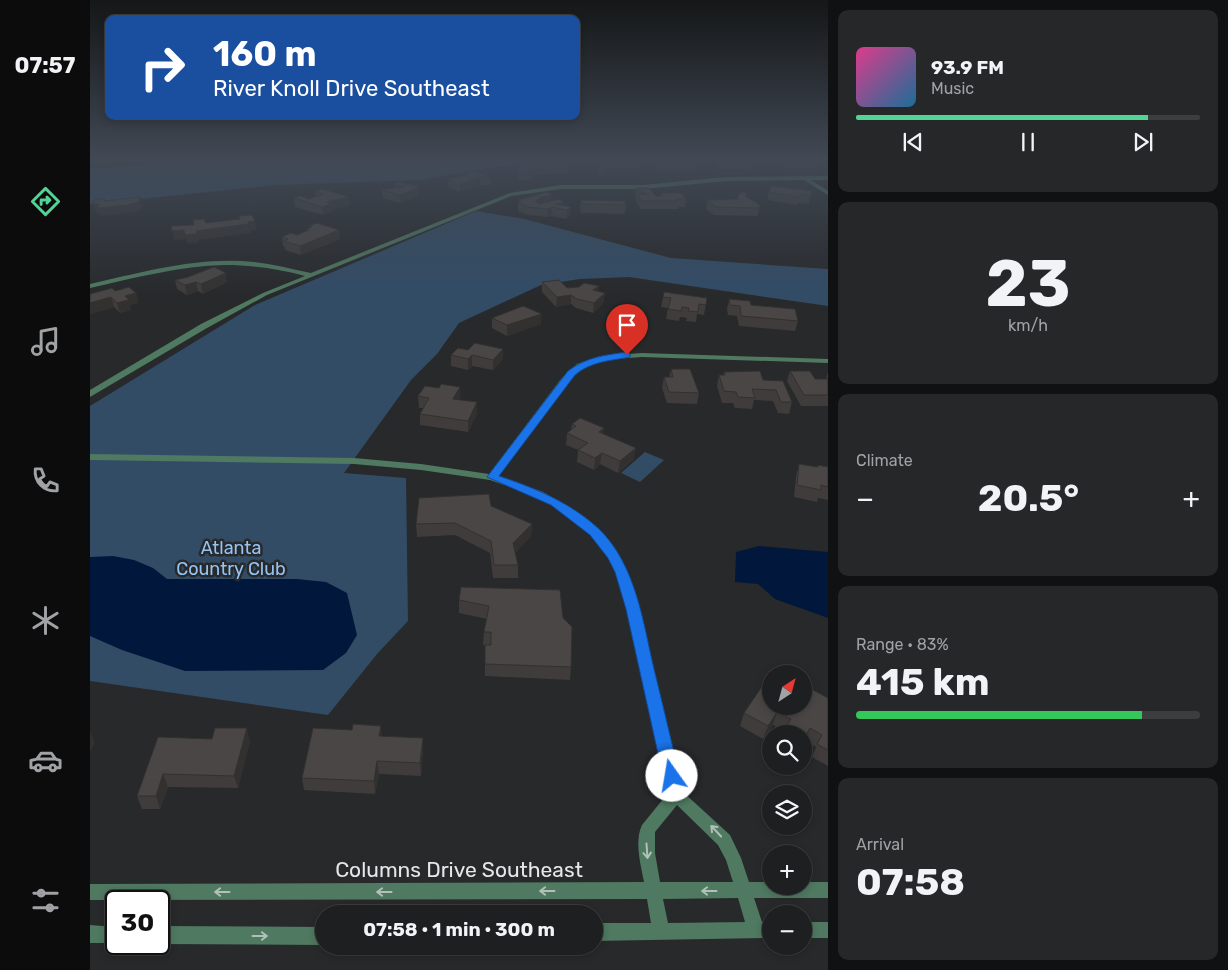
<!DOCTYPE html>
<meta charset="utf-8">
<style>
body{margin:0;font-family:Rubik,sans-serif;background:#252729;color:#f1f3f6;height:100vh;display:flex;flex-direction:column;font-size:19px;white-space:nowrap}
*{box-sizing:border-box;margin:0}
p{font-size:16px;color:#a0a2a5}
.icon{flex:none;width:28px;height:28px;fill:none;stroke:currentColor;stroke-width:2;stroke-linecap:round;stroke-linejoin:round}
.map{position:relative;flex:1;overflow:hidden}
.side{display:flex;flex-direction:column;gap:10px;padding:10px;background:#101112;width:400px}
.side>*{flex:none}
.hud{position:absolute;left:15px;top:15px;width:475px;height:105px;border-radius:10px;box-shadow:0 2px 8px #0003,0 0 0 1px #3b3d3e;background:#1a4fa0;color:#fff;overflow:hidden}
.needle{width:32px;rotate:36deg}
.tools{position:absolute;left:672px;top:665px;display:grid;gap:10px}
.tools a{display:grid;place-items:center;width:50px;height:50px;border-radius:50%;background:#1d1f20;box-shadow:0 2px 8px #0003,0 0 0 1px #3b3d3e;font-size:25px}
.speed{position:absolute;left:15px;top:890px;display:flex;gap:10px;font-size:25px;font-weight:700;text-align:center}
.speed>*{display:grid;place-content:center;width:65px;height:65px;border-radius:50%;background:#1d1f20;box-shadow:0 2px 8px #0003,0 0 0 1px #3b3d3e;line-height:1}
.speed .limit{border:2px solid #111;border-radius:8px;background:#fff;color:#111}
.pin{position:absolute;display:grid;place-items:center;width:42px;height:42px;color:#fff;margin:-51px -21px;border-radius:50% 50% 50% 0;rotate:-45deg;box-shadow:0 0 5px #0007}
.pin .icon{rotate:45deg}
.me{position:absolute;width:55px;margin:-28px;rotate:347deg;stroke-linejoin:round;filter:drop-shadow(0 0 4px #0008)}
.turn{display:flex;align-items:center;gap:18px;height:105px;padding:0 25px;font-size:22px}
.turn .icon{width:65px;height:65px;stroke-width:2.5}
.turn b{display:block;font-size:35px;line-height:42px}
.big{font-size:38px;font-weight:700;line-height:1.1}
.side .card{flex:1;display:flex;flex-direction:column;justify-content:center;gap:8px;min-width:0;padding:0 18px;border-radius:10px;background:#252729}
.side .dial{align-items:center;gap:0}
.dial b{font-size:65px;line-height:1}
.song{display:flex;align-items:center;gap:15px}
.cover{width:60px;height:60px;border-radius:8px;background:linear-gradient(135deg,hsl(330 70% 55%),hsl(200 70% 35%))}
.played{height:5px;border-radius:2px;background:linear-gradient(90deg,#54d396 85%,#3b3d3e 85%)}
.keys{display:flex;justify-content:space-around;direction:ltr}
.heat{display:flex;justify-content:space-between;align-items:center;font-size:28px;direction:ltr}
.charge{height:8px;border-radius:4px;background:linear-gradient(90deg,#34c759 83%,#3b3d3e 0)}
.trip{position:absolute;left:225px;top:905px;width:288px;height:50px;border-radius:25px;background:#1d1f20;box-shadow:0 2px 8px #0003,0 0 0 1px #3b3d3e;font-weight:700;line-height:50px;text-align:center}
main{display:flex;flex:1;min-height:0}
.dock{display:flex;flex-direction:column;width:90px;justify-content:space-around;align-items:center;background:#0c0c0d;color:#a0a2a5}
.dock .icon{width:35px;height:35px}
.dock .active{color:#54d396}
.dock b{font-size:22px;color:#f1f3f6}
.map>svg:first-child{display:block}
.green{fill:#324c66}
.water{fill:#01173b}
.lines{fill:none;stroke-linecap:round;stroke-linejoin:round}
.minor{fill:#4f7960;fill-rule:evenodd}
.wall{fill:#3f3c3b}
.shaded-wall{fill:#333130}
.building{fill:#494645;stroke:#333130}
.oneway{stroke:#b1c0b9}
.route{fill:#1a73e8;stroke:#114b97}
.labels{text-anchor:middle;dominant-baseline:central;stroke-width:5;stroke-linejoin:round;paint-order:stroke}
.park-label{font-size:18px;fill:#94c3f4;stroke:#27292b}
.near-street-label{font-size:21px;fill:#e6e7e9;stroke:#27292b}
</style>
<main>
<nav class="dock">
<b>07:57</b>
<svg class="icon active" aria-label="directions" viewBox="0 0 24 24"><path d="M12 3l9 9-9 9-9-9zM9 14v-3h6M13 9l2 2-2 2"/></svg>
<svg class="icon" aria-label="music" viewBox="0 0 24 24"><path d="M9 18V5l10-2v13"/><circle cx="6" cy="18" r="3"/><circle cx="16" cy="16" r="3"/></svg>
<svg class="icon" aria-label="phone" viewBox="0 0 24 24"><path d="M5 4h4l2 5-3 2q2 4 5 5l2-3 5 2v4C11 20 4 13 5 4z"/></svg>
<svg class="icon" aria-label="climate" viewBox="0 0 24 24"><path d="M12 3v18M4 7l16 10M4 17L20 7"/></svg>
<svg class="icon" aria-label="car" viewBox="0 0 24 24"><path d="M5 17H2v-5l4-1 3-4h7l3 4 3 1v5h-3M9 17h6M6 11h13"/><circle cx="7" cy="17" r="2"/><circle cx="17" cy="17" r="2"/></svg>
<svg class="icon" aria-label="filters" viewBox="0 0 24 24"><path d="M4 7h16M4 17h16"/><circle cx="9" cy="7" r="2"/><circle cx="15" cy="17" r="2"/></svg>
</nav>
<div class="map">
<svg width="738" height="970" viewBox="0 0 738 970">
<rect width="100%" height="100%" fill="#27292b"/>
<g class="green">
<polygon points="115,160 463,160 406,167 328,180 186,185 0,204 0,169"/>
<polygon points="386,211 434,219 581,258 738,269 738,306 539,277 490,279 451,285 369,323 347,354 321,380 254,473 316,478 318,621 287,654 238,715 0,681 0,406 165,305"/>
<polygon points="555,452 574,460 550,482 531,473"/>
</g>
<g class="water">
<polygon points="669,546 738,552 738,618 685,599 668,584 645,582 646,552"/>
<polygon points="23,556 44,560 63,568 77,579 207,579 236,582 257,593 267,635 256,653 233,670 95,671 32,650 0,636 0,557"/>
</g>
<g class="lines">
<g class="minor">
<path d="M738 176V180H721L738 191V195L714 180 636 181 553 189H471L421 196 177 295 117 328 0 397V390L111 324 173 293 215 276C189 269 162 265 135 265 90 266 44 278 0 288V284C53 272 109 256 164 262 183 264 202 269 221 273L420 193 471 185H553L636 177Z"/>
<path d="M552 353 738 359V363L552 357 511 360 493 368 477 383 408 476 453 492 480 507 509 530 521 545 538 573 549 609 593 792 640 835 651 858 659 882H681V886H714V882H738V898H664L672 922H681V938L504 941V923H561L557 899 0 900V884L554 882C551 865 544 842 552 825L578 793 537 609 526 573 512 547 501 534 472 511 445 496 400 480 331 470 264 464 0 460V454L264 458 331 464 399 474 471 379 487 364 510 356ZM587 805 628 845 636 860 643 882H570L565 853V832ZM648 898 655 922 578 923 573 899Z"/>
<rect x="714" y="922" width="24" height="16"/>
<polygon points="0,925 26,927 26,943 0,943"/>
<polygon points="69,926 234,927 234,945 69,944"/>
</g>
</g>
<g class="wall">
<polygon points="534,160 551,167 550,174 512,177 507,172 507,165 534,162"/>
<polygon points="563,160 612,160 611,167 604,169 603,171 570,171 562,163"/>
<polygon points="624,160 665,160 668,163 666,171 657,171 655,169 627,169 623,164"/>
<polygon points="692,160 733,160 731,168 695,169 691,166"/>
<polygon points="432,163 465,163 478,166 477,173 442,175 441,180 429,180 427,176 427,168 432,168"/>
<polygon points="376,172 401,177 401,185 390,185 370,192 358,187 358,179 376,175"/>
<polygon points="303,184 329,186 329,196 310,203 293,198 292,190 304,188"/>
<polygon points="546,188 566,196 571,196 571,193 596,199 595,207 588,207 588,209 551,209 546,202 546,198 545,196"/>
<polygon points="232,189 260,205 241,210 241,212 233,215 205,207 204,198 219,199 226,196 225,191"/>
<polygon points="679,192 721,195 719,204 708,203 707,205 677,200"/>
<polygon points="656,197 670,205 669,213 667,216 624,215 616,209 617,200 646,199 647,198"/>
<polygon points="428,200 462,201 474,206 481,207 480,216 476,219 461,216 458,217 438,215 428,211"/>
<polygon points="491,200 536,205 535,214 491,213 490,208"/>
<polygon points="219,226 250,239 211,255 195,250 195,247 193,246 192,237 207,235 216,231 216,229 219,228"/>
<polygon points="85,280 137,282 113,294 108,291 97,295 87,289"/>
<polygon points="452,282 477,288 508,291 515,293 513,303 503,313 486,308 481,304 466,307 452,292"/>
<polygon points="25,291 46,293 48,303 40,305 41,310 30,313 24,307 0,314"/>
<polygon points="573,297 617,298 614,315 607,314 606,322 596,321 597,318 590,317 589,321 576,319 578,308 571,307"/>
<polygon points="639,299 708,321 705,331 649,326 647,316 638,315 637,309"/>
<polygon points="402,318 451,324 417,336 402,328"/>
<polygon points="413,349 413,359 403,370 382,366 378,370 361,366 361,355 378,350"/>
<polygon points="581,369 609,393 607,404 577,403 572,388 574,377 579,377"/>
<polygon points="700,371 725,379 736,379 738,372 738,406 711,406 697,381"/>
<polygon points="634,372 673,380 702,402 699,414 688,413 683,401 664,400 662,409 645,408 643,403 632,403 627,386 629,375 633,375"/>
<polygon points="328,396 370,398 369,400 387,414 378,432 330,425 330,414 333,408 329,408"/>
<polygon points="482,424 513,434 544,459 528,473 510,464 504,470 487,462 488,450 476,445 477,433 481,430"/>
<polygon points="709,464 727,467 728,465 738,467 738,500 728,498 727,502 704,497 706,476"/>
<polygon points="401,506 442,524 441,536 425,553 428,565 428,578 403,578 400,553 365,535 327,537 326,524"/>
<polygon points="369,600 473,618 481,667 480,680 395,676 395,645 393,645 394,632 397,619 369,613"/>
<polygon points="738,698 738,766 722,757 726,747 715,741 714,743 714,734 693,734 694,731 683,725 673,739 650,726 654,713"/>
<polygon points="292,736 333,751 331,776 289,774 285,794 214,790 212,778"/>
<polygon points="68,737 160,741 148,788 78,787 70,809 52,809 47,796"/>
</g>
<g class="shaded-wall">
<polygon points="609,160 612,160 611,167 604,169 604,164 602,161"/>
<polygon points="551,167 550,174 512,177 513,169"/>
<polygon points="390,177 390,185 370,192 370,184"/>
<polygon points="329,186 329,196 310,203 310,195"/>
<polygon points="462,195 461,203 451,205 445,202 451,197"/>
<polygon points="50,197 52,206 51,211 39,213 11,216 10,213 6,213 3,204 14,201 15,199 17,207"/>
<polygon points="259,197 260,205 241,210 241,212 233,215 232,207 237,202"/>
<polygon points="670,205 669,213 667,216 669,208"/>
<polygon points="462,207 461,216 458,217 458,209"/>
<polygon points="481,207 480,216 476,219 477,210"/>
<polygon points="165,221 166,230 160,230 161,233 108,240 109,242 97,244 95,235 106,231"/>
<polygon points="94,230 96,239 84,240 82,231"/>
<polygon points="249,230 250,239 211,255 210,246"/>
<polygon points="136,273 137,282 113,294 111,284"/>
<polygon points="106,282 108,291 97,295 95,285"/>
<polygon points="509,286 508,296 503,290"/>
<polygon points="46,293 48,303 40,305 41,310 30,313 27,303 35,296"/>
<polygon points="515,293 513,303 503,313 504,303"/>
<polygon points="481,295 481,304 466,307 467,297"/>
<polygon points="21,297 24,307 0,314 0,303"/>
<polygon points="452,314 451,324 417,336 417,325"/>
<polygon points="413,349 413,359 403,370 403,360"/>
<polygon points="382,355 382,366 378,370 378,359"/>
<polygon points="370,387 370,398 363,410 363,399"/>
<polygon points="387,402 387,414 378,432 378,421"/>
<polygon points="514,428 513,440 509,432"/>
<polygon points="546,448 544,459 528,473 530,461"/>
<polygon points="512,453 510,464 504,470 505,458"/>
<polygon points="442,524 441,536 422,556 423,543"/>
<polygon points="687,712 683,725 673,739 678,726"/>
<polygon points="291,726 292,739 289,736"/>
<polygon points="157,728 160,741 148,788 144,776"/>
<polygon points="720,728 715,741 714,743 715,737"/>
<polygon points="0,731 5,743 0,752"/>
<polygon points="333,738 333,751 331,776 330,763"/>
<polygon points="287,761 289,774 285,794 284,781"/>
<polygon points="73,774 78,787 70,809 66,796"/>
</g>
<g class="building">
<polygon points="534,160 543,160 551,167 513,169 507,165 532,161 539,164"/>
<polygon points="568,160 609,160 602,161 604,164 571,163"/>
<polygon points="628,160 665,160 668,163 658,163 656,161 629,161"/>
<polygon points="695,160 729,160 696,161"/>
<polygon points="463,161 465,163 476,163 478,166 439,168 442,172 430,172 427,168 435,167 432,163"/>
<polygon points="384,171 401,177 390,177 370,184 358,179 381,174 376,172"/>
<polygon points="310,182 329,186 326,187 329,188 310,195 292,190 313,187 303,184"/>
<polygon points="681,186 722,191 721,195 710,194 709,197 679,192"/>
<polygon points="546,188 559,188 566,196 573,196 571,193 591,193 596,199 587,199 589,201 552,201 547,194 559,194 549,192"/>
<polygon points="232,189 259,197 237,202 241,204 232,207 204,198 210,196 219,199 233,194 225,191"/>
<polygon points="457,192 462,195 451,197 445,202 450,204 469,199 474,203 466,204 481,207 477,210 462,207 458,209 438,207 428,202 431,201 428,200"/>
<polygon points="651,192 657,193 655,196 670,205 669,208 626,207 617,200 649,199 647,198"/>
<polygon points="50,197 49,202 37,205 8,208 9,204 3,204 5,199 15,199 14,201"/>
<polygon points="491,200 535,201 536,205 491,204"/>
<polygon points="162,215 165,221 158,222 159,224 106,231 107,234 95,235 94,230 82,231 81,226 104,225 103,220 114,219 116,223 150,219 149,216"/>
<polygon points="227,223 249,230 210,246 194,241 198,239 192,237 201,233 207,235 219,230 216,229 222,227 219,226"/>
<polygon points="124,267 136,273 111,284 106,282 95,285 85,280 98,277"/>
<polygon points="469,280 477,288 489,287 494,283 509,286 503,290 515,293 504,303 487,299 481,295 467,297 452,282"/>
<polygon points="39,287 46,293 35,296 39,300 27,303 21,297 0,303 0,294 22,288 25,291"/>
<polygon points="574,292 617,298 616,305 609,304 608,312 598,311 599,308 592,307 591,311 578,309 581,298 573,297"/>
<polygon points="639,299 660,301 661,305 705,309 708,321 651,316 650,306 640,305"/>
<polygon points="433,306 452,314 417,325 402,318"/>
<polygon points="385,343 413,349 403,360 382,355 378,359 361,355 368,348 378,350"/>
<polygon points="581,369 600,369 609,393 579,392 574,377 583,377"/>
<polygon points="670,371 673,380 693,381 702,402 691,402 686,390 662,389 665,398 648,397 646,392 634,391 629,375 635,375 634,372"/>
<polygon points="700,371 720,371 725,379 738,379 738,395 714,395"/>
<polygon points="351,384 370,387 363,399 387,402 378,421 330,414 339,398 328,396 335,386 349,388"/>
<polygon points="490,418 514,428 509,432 546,448 530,461 512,453 505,458 488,450 498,443 477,433 486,426 482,424"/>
<polygon points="709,464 728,467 728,465 738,467 738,487 731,485 731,490 707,485"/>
<polygon points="399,494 401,506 442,524 423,543 428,565 404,565 401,541 365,523 326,524 329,498"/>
<polygon points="371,587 470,590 473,618 482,627 481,667 395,664 395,645 401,645 401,632 394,632 399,606 369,600"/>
<polygon points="683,670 691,674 681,674 681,706 714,706 714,685 738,698 738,750 727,744 732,735 720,728 715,737 714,737 714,734 708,734 696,727 701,719 687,712 678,726 654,713"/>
<polygon points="263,724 291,726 289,736 333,738 330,763 287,761 284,781 212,778 223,728 262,730"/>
<polygon points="125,728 157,728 144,776 73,774 66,796 47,796 68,737 122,739"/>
</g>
<defs><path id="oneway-shaft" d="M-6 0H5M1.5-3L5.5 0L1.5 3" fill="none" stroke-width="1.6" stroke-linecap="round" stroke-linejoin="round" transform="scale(1.25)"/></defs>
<g class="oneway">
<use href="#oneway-shaft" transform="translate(626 831) rotate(-133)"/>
<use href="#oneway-shaft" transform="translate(557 851) rotate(86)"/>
<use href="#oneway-shaft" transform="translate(457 891) rotate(180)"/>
<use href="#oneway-shaft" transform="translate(619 891) rotate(180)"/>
<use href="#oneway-shaft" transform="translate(132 892) rotate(-180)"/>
<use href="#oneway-shaft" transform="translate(294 892) rotate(180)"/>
<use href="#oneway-shaft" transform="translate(170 936)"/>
</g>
<linearGradient id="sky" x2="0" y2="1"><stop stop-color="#151718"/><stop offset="0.54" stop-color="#414955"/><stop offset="1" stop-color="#414955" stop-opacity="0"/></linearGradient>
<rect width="738" height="296" fill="url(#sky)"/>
<path class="route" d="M537 352 540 353V357C520 361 502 361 485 375L409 476C445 488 481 503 509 529 546 565 553 622 564 669 573 705 581 741 590 776L587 782 582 784 576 782 573 776 536 609 525 572 518 558 500 535 461 505 397 477 478 371C496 357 516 355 537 352Z"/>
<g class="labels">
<g class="park-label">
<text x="141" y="548">Atlanta<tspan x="141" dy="21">Country Club</tspan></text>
</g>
<g class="near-street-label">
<text x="369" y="869">Columns Drive Southeast</text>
</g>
</g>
</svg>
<div class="tools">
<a><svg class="needle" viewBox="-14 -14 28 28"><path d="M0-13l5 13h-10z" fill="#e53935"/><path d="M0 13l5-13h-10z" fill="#a0a2a5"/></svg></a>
<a><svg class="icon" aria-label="search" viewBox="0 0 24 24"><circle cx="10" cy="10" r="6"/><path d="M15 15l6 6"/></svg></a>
<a><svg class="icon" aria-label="layers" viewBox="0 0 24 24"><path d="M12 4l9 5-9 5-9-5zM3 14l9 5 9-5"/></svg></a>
<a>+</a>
<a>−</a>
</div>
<div class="speed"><div class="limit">30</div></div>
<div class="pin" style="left:537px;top:355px;background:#d93025"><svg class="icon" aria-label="arrive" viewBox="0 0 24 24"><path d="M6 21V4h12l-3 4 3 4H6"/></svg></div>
<svg class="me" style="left:582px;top:776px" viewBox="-20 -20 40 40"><circle r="19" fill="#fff"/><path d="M0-13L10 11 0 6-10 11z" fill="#1a73e8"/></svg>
<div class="trip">07:58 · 1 min · 300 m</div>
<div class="hud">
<div class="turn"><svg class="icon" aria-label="right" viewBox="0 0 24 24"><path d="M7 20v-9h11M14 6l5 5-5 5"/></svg><div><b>160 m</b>River Knoll Drive Southeast</div></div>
</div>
</div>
<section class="side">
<div class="card">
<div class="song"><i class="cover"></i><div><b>93.9 FM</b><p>Music</p></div></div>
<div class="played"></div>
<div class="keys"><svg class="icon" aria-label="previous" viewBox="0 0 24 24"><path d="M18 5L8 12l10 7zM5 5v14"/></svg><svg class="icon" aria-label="pause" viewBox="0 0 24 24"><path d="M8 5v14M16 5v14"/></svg><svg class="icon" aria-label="next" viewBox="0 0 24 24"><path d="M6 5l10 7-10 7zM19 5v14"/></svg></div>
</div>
<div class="card dial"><b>23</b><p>km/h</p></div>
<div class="card"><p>Climate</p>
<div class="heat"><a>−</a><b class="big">20.5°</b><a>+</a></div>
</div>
<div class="card"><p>Range · 83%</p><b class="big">415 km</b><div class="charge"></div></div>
<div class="card"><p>Arrival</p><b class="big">07:58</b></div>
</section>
</main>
